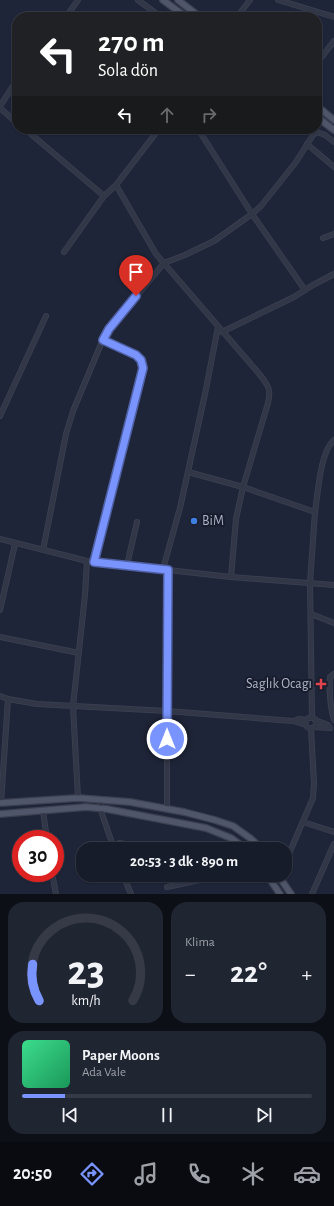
<!DOCTYPE html>
<html lang="tr">
<meta charset="utf-8">
<style>
body{margin:0;font-family:"Alegreya Sans",sans-serif;background:#202532;color:#f1f3f6;height:100vh;display:flex;flex-direction:column;font-size:15px;white-space:nowrap}
*{box-sizing:border-box;margin:0}
p{font-size:13px;color:#9ea1a8}
.icon{flex:none;width:22px;height:22px;fill:none;stroke:currentColor;stroke-width:2;stroke-linecap:round;stroke-linejoin:round}
.map{position:relative;height:894px;overflow:hidden}
.sheet{display:flex;flex-direction:column;gap:8px;padding:8px;background:#0d0f17;flex:1}
.sheet>*{flex:none}
.banner{position:absolute;left:12px;top:12px;width:310px;height:122px;border-radius:16px;box-shadow:0 1px 3px #0004,0 0 0 1px #363a47;background:#202124;color:#fff;overflow:hidden}
.speed{position:absolute;left:12px;top:830px;display:flex;gap:8px;font-size:20px;font-weight:700;text-align:center}
.speed>*{display:grid;place-content:center;width:52px;height:52px;border-radius:50%;background:#171c2a;box-shadow:0 1px 3px #0004,0 0 0 1px #363a47;line-height:1}
.speed .limit{border:6px solid #d22;background:#fff;color:#111}
.pin{position:absolute;display:grid;place-items:center;width:34px;height:34px;color:#fff;margin:-41px -17px;border-radius:50% 50% 50% 0;rotate:-45deg;box-shadow:0 0 4px #0007}
.pin .icon{rotate:45deg}
.me{position:absolute;width:44px;margin:-22px;rotate:0deg;stroke-linejoin:round;filter:drop-shadow(0 0 3px #0008)}
.turn{display:flex;align-items:center;gap:14px;height:84px;padding:0 20px;font-size:18px}
.turn .icon{width:52px;height:52px;stroke-width:2.5}
.turn b{display:block;font-size:28px;line-height:34px}
.lanes{display:flex;align-items:center;height:38px;padding:0 20px;background:#0003;justify-content:center;gap:20px;direction:ltr}
.lanes .off{opacity:.35}
.big{font-size:30px;font-weight:700;line-height:1.1}
.sheet .card{flex:1;display:flex;flex-direction:column;justify-content:center;gap:6px;min-width:0;padding:0 14px;border-radius:16px;background:#202532}
.sheet .dial{align-items:center;gap:0}
.dial svg{height:104px;overflow:visible;fill:none;stroke:#363a47;stroke-width:7;stroke-linecap:round;text-anchor:middle}
.dial text{fill:#f1f3f6;stroke:none}
.song{display:flex;align-items:center;gap:12px}
.cover{width:48px;height:48px;border-radius:6px;background:linear-gradient(135deg,hsl(150 70% 55%),hsl(150 70% 35%))}
.played{height:4px;border-radius:2px;background:linear-gradient(90deg,#7994fe 15%,#363a47 15%)}
.keys{display:flex;justify-content:space-around;direction:ltr}
.heat{display:flex;justify-content:space-between;align-items:center;font-size:22px;direction:ltr}
.sheet .tiles{flex:1;display:grid;gap:8px;grid-template-columns:1fr 1fr}
.card:last-child{grid-column:span 2}
.trip{position:absolute;left:76px;top:842px;width:216px;height:40px;border-radius:16px;background:#171c2a;box-shadow:0 1px 3px #0004,0 0 0 1px #363a47;font-weight:700;line-height:40px;text-align:center}
.tabs{display:flex;height:64px;justify-content:space-around;align-items:center;background:#090b11;color:#9ea1a8}
.tabs .icon{width:28px;height:28px}
.tabs .active{color:#7994fe}
.tabs b{font-size:18px;color:#f1f3f6}
.map>svg:first-child{display:block}
.lines{fill:none;stroke-linecap:round;stroke-linejoin:round}
.minor-casing{stroke:#3c4152;stroke-width:6}
.major-casing{stroke:#3c4152;stroke-width:8}
.minor{stroke:#323748;stroke-width:4.5}
.major{stroke:#505669;stroke-width:5.5}
.route-casing{stroke:#4f60a5;stroke-width:10}
.route{stroke:#7994fe;stroke-width:7}
.shop-dot{fill:#3f7fe0;stroke:#181d2d;stroke-width:1.5}
.health-dot{fill:#e0444e;stroke:#181d2d;stroke-width:1.5}
.labels{text-anchor:middle;dominant-baseline:central;stroke-width:4;stroke-linejoin:round;paint-order:stroke}
.poi-label{font-size:14px;fill:#acb1c5;stroke:#181d2d;text-anchor:start}
</style>
<div class="map">
<svg width="334" height="894" viewBox="0 0 334 894">
<rect width="100%" height="100%" fill="#1f2538"/>
<g class="lines">
<g class="minor-casing">
<g id="minor">
<polyline points="138,0 161,17"/>
<polyline points="278,0 334,17"/>
<polyline points="66,17 78,0"/>
<polyline points="237,17 250,0"/>
<polyline points="317,63 334,41"/>
<polyline points="0,106 17,80"/>
<polyline points="0,108 17,123"/>
<polyline points="25,129 104,196"/>
<polyline points="198,129 252,214 305,290"/>
<polyline points="307,144 334,167"/>
<path d="M116 185 156 254 261 376C269 387 271 390 268 403L243 487 236 519 231 577"/>
<polyline points="323,238 334,234"/>
<polyline points="64,252 104,196 116,185 159,129"/>
<polyline points="222,332 294,297 313,285 334,274"/>
<polyline points="0,416 46,316"/>
<polyline points="188,472 243,487 315,512 310,583 312,718"/>
<path d="M315 512C318 493 320 452 334 440"/>
<polyline points="0,539 87,561 231,577 334,585"/>
<polyline points="43,550 66,434 73,411 101,344 109,329 164,263 185,255 214,241 252,214 261,206 296,162 313,135 317,132 325,135 334,142"/>
<polyline points="94,562 143,367 141,360 136,355 103,339"/>
<polyline points="127,565 137,522"/>
<polyline points="163,569 180,508 205,394 218,327"/>
<polyline points="168,570 167,711 293,721"/>
<polyline points="0,610 15,544"/>
<polyline points="311,614 334,623"/>
<polyline points="0,637 79,653"/>
<path d="M334 674 330 677C329 692 330 706 334 720"/>
<polyline points="0,696 8,699 37,704 167,711 167,809"/>
<circle cx="311" cy="723" r="5.5"/>
<polyline points="306,725 293,721 299,719 306,720"/>
<polyline points="314,727 330,728 328,725 315,720"/>
<polyline points="78,798 73,706 85,595 87,561"/>
<polyline points="102,799 100,808 114,849"/>
<polyline points="1,803 8,699"/>
<polyline points="43,811 47,839"/>
<polyline points="303,822 334,832"/>
<polyline points="119,843 157,849"/>
<polyline points="285,863 313,798 314,783 311,729"/>
<polyline points="52,873 56,894"/>
<polyline points="123,875 131,894"/>
<polyline points="167,887 223,875 269,877"/>
<polyline points="312,894 334,844"/>
</g>
</g>
<g class="major-casing">
<g id="major">
<polyline points="163,0 186,17"/>
<polyline points="178,0 200,17"/>
<polyline points="317,106 334,120"/>
<polyline points="317,117 334,130"/>
<polyline points="0,803 78,798 130,802 184,812 215,820 233,826 250,838 262,849"/>
<polyline points="0,814 86,807 107,809 206,828 231,838 246,849"/>
<polyline points="267,875 280,894"/>
<polyline points="278,875 291,894"/>
</g>
</g>
<use href="#minor" class="minor"/>
<use href="#major" class="major"/>
</g>
<g class="lines">
<g class="route-casing">
<polyline id="route" points="136,296 109,329 103,340 136,355 141,360 143,368 94,562 168,570 167,739"/>
</g>
<use href="#route" class="route"/>
</g>
<circle class="shop-dot" cx="194" cy="521" r="4"/>
<path class="health-dot" d="M319 678h4v4h4v4h-4v4h-4v-4h-4v-4h4z"/>
<g class="labels">
<g class="poi-label">
<text x="202" y="521">BiM</text>
<text x="312" y="684" text-anchor="end">Saglık Ocagı</text>
</g>
</g>
</svg>
<div class="speed"><div class="limit">30</div></div>
<div class="pin" style="left:136px;top:296px;background:#d93025"><svg class="icon" aria-label="arrive" viewBox="0 0 24 24"><path d="M6 21V4h12l-3 4 3 4H6"/></svg></div>
<svg class="me" style="left:167px;top:739px" viewBox="-20 -20 40 40"><circle r="17" fill="#7994fe" stroke="#fff" stroke-width="3"/><path d="M0-11L8 9 0 5-8 9z" fill="#fff"/></svg>
<div class="trip">20:53 · 3 dk · 890 m</div>
<div class="banner">
<div class="turn"><svg class="icon" aria-label="left" viewBox="0 0 24 24"><path d="M17 20v-9H6M10 6l-5 5 5 5"/></svg><div><b>270 m</b>Sola dön</div></div>
<div class="lanes"><svg class="icon" aria-label="left" viewBox="0 0 24 24"><path d="M17 20v-9H6M10 6l-5 5 5 5"/></svg><svg class="icon off" aria-label="ahead" viewBox="0 0 24 24"><path d="M12 20V5M6 11l6-6 6 6"/></svg><svg class="icon off" aria-label="right" viewBox="0 0 24 24"><path d="M7 20v-9h11M14 6l5 5-5 5"/></svg></div>
</div>
</div>
<section class="sheet">
<div class="tiles">
<div class="card dial"><svg viewBox="0 0 100 80">
<path d="M14 69A42 42 0 1 1 86 69"/>
<path d="M14 69A42 42 0 0 1 9 41" stroke="#7994fe"/>
<text x="50" y="56" font-size="32" font-weight="700">23</text>
<text x="50" y="72" font-size="11">km/h</text>
</svg></div>
<div class="card"><p>Klima</p>
<div class="heat"><a>−</a><b class="big">22°</b><a>+</a></div>
</div>
<div class="card">
<div class="song"><i class="cover"></i><div><b>Paper Moons</b><p>Ada Vale</p></div></div>
<div class="played"></div>
<div class="keys"><svg class="icon" aria-label="previous" viewBox="0 0 24 24"><path d="M18 5L8 12l10 7zM5 5v14"/></svg><svg class="icon" aria-label="pause" viewBox="0 0 24 24"><path d="M8 5v14M16 5v14"/></svg><svg class="icon" aria-label="next" viewBox="0 0 24 24"><path d="M6 5l10 7-10 7zM19 5v14"/></svg></div>
</div>
</div>
</section>
<nav class="tabs">
<b>20:50</b>
<svg class="icon active" aria-label="directions" viewBox="0 0 24 24"><path d="M12 3l9 9-9 9-9-9zM9 14v-3h6M13 9l2 2-2 2"/></svg>
<svg class="icon" aria-label="music" viewBox="0 0 24 24"><path d="M9 18V5l10-2v13"/><circle cx="6" cy="18" r="3"/><circle cx="16" cy="16" r="3"/></svg>
<svg class="icon" aria-label="phone" viewBox="0 0 24 24"><path d="M5 4h4l2 5-3 2q2 4 5 5l2-3 5 2v4C11 20 4 13 5 4z"/></svg>
<svg class="icon" aria-label="climate" viewBox="0 0 24 24"><path d="M12 3v18M4 7l16 10M4 17L20 7"/></svg>
<svg class="icon" aria-label="car" viewBox="0 0 24 24"><path d="M5 17H2v-5l4-1 3-4h7l3 4 3 1v5h-3M9 17h6M6 11h13"/><circle cx="7" cy="17" r="2"/><circle cx="17" cy="17" r="2"/></svg>
</nav>
